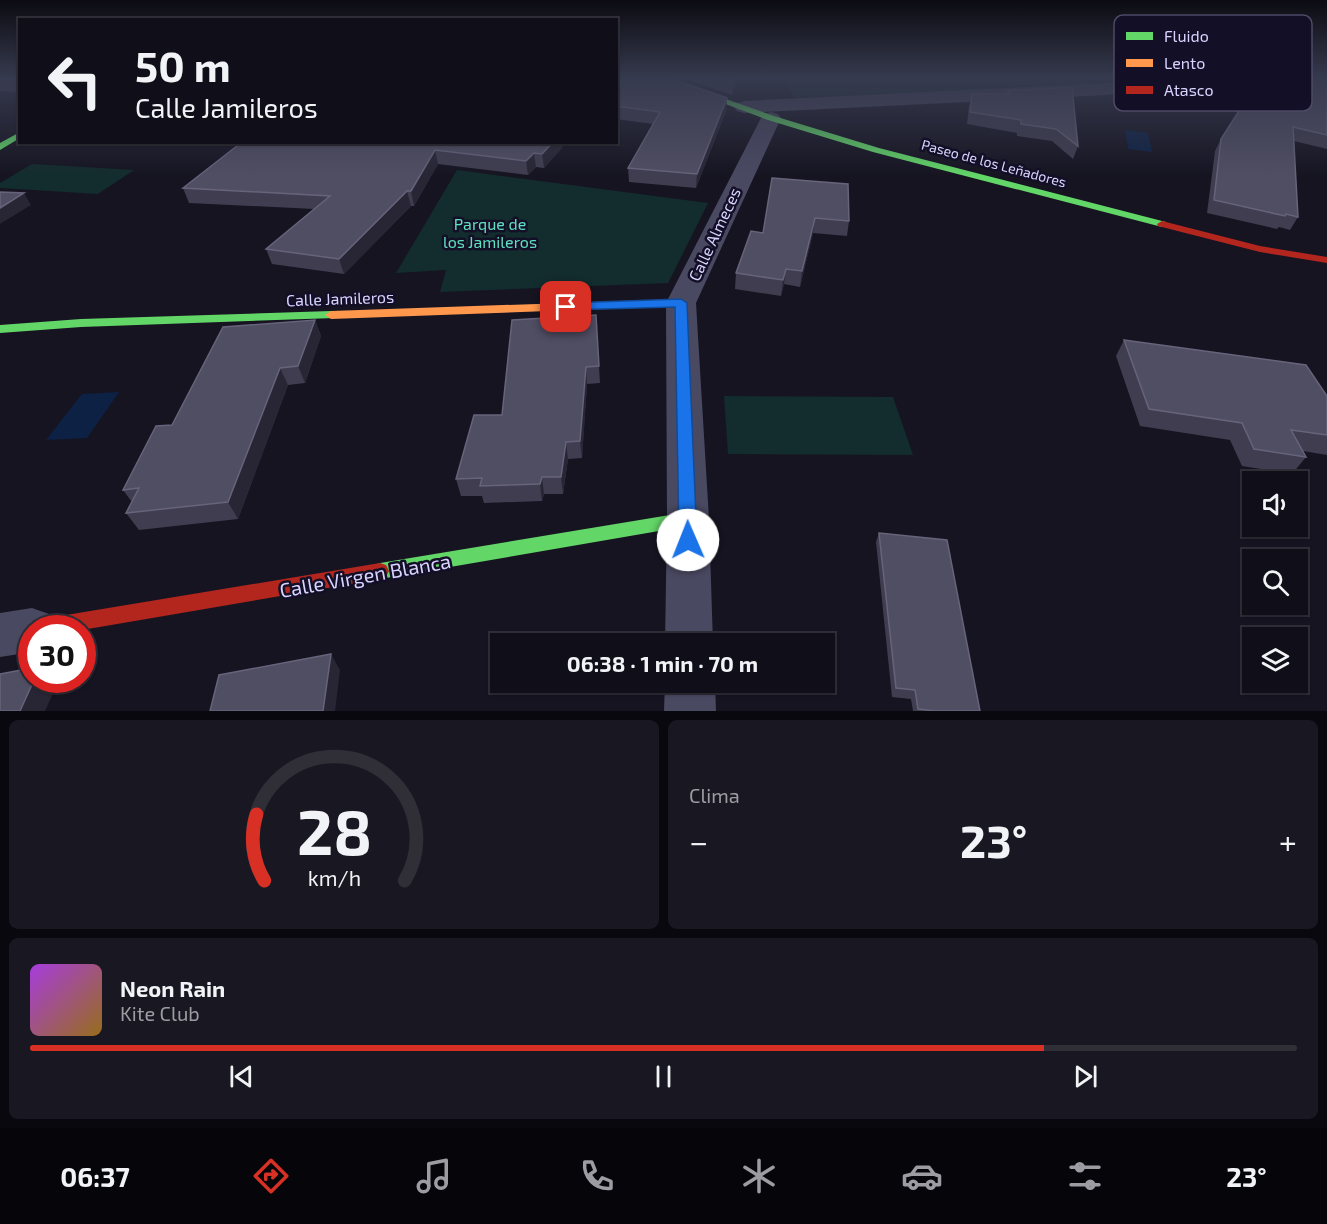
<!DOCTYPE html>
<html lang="es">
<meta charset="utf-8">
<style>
body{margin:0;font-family:"Exo 2",sans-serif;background:#191822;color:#f1f3f6;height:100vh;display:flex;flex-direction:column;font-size:22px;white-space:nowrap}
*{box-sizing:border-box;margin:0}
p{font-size:20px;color:#9c9ca2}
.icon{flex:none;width:33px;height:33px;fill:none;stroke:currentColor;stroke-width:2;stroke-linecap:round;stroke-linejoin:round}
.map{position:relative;height:711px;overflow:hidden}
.side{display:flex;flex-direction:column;gap:9px;padding:9px;background:#09080e;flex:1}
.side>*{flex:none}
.top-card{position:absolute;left:18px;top:18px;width:600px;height:126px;border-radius:0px;box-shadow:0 2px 4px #0004,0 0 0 2px #302f38;background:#100f19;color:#f1f3f6;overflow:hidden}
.buttons{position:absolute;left:1242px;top:471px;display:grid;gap:12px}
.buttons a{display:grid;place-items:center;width:66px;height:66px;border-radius:0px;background:#100f19;box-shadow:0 2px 4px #0004,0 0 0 2px #302f38;font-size:30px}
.speed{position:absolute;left:18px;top:615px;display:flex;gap:12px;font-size:30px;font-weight:700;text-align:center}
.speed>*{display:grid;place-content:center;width:78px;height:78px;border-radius:50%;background:#100f19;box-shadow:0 2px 4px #0004,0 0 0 2px #302f38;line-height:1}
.speed .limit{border:9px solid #d22;background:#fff;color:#111}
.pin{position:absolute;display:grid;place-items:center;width:51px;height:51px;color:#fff;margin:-26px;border-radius:12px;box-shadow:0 3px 9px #0006}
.me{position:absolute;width:66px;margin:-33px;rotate:359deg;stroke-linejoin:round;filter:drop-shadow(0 0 4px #0008)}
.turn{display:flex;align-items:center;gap:21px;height:126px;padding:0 18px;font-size:27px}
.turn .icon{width:78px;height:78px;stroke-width:2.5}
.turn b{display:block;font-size:42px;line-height:51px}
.big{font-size:45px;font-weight:700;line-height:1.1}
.side .widget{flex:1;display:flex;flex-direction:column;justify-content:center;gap:9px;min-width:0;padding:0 21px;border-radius:9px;background:#191822}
.side .dial{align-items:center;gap:0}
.dial svg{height:156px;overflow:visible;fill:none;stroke:#302f38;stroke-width:7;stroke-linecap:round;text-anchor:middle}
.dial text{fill:#f1f3f6;stroke:none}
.song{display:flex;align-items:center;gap:18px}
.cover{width:72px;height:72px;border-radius:9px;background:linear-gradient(135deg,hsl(280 70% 55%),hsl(40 70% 35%))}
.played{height:6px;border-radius:3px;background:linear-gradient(90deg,#d93025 80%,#302f38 80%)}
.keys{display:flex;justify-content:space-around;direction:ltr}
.heat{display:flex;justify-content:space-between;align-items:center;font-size:33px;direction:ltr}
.side .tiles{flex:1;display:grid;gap:9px;grid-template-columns:1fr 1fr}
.widget:last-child{grid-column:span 2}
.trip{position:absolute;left:490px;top:633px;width:345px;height:60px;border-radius:0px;background:#100f19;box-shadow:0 2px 4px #0004,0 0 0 2px #302f38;font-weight:700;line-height:60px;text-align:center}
.menu{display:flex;height:96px;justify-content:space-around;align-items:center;background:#06060a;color:#9c9ca2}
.menu .icon{width:42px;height:42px}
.menu .selected{color:#d93025}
.menu b{font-size:27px;color:#f1f3f6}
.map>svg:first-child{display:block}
.green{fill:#132c2d}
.water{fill:#0d2144}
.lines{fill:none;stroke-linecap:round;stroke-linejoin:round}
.street{fill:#4a4962;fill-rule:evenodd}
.fast{fill:#63d668;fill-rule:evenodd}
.slow{fill:#ff974d;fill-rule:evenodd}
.jam{fill:#b3261e;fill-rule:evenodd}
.wall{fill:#403d50}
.shaded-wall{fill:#282635}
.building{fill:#504e63;stroke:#66637b;stroke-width:1.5}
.route{fill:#1a73e8;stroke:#114b97;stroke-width:1.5}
.labels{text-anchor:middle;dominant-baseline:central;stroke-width:5;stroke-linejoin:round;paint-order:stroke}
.far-street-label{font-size:14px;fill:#d9d4ff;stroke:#130f26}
.park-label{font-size:16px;fill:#5fe0c0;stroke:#130f26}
.street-label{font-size:16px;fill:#d9d4ff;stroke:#130f26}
.near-street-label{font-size:20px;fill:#d9d4ff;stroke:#130f26}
.key{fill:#130f26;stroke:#4e4a67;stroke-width:1.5}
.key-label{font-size:16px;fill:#d9d4ff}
</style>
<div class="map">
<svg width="1327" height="711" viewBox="0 0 1327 711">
<rect width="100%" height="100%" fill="#161421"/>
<g class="green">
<polygon points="783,77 1080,77 1090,86 794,98"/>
<polygon points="32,164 134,170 98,194 0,188 0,183"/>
<polygon points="457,170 708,203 668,283 440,292 446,270 396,273"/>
<polygon points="724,396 893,397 913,455 728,454"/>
</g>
<g class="water">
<polygon points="1125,130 1148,133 1152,152 1128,149"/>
<polygon points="119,392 87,438 46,440 82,394"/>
</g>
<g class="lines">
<g class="street">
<polygon points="1172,77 1233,77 1230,81 1224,82 1106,95 744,113 737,111 734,107 737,103 744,101 1106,83"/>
<polygon points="771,112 778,114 781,118 696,303 709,519 713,644 665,644 667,519 666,303 761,118 764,114"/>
<polygon points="32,608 49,614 55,628 32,628 32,652 0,657 0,613"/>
<polygon points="665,682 715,682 716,711 664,711"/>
</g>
<g class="fast">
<polygon points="654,77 664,77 774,116 879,148 1166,222 1167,224 1162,227 873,152 768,120"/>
<polygon points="20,132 20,138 0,150 0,143"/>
<polygon points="331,311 337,315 335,318 81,327 0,333 0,325 81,319"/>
<polygon points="688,512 694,514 697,519 694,524 688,526 380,579 374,577 371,571 374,565 380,563"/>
</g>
<polygon class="slow" points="681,299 687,303 685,306 331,319 325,315 331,311"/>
<g class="jam">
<polygon points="1162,221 1260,246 1327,257 1327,263 1260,252 1158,226 1157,224"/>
<polygon points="380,563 386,565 389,571 386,577 380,579 82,630 32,628 35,622 42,619"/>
</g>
</g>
<g class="wall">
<polygon points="0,77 20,77 20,92 0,91"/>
<polygon points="616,77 726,111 696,188 629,182 628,168 653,124 616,119"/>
<polygon points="681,77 740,77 732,95"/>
<polygon points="1327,77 1327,149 1294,141 1298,217 1290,230 1279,227 1277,229 1207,213 1215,151 1221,139 1239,111 1193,92 1186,93 1177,89 1182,79"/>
<polygon points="1007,91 1078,146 1073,159 1052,141 1017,136 1017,133 967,124 969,106 972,94 1006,94"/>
<polygon points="242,142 567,142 544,168 536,167 528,175 438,164 414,206 411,206 344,274 272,264 266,249 314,209 189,203 183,188"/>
<polygon points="772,178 849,221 847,236 813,233 800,287 784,284 781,296 735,289 736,273 763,233"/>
<polygon points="596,315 600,383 587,384 582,458 568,459 563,494 544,494 542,501 484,503 482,496 461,496 456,479 502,415"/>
<polygon points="315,320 321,336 305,383 288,385 238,519 139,530 126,513 132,502 123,490 172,425"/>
<polygon points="1124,340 1327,396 1327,455 1303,451 1306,457 1292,474 1242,466 1230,440 1140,426 1116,356"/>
<polygon points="879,533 980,711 913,711 911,699 892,697 876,542"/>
</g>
<g class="shaded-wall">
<polygon points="736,77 740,77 732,95 733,83"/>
<polygon points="1198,81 1193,92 1186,93 1191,82"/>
<polygon points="727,98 726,111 696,188 697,174"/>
<polygon points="553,142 567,142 544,168 542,154"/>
<polygon points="435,150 438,164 414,206 411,191"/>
<polygon points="534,153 536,167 528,175 526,161"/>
<polygon points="407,191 411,206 344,274 339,259"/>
<polygon points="24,193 31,205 0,224 0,208"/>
<polygon points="815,218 813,233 800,287 802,271"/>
<polygon points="786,269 784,284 781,296 783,280"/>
<polygon points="315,320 321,336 305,383 298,366"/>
<polygon points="586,367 587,384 582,458 580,441"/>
<polygon points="280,368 288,385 238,519 228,502"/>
<polygon points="566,442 568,459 563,494 561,477"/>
<polygon points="542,477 544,494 542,501 540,484"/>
<polygon points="331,654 340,670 335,711 323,711"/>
<polygon points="34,680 55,680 58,682 45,711 20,711"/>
</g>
<g class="building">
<polygon points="0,77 20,77 20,80 0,79"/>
<polygon points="616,77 667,77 727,98 697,174 628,168 660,112 616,106"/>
<polygon points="715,77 736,77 733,83"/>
<polygon points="1199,77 1327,77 1327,135 1293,127 1298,217 1286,214 1285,216 1214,200 1221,139 1246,100 1198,81 1191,82 1182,79"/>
<polygon points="1072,87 1078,146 1056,129 1021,124 1021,120 970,112 972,94 1010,94 1007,91"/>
<polygon points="242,142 553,142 542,154 534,153 526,161 435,150 411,191 407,191 339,259 266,249 330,196 183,188"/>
<polygon points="772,178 848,184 849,221 815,218 802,271 786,269 783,280 736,273 751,231 763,233"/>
<polygon points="0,192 24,193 0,208"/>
<polygon points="596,315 599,366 586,367 580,441 566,442 561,477 542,477 540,484 480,486 482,478 456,479 474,415 502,415 512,320"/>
<polygon points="315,320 298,366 280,368 228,502 126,513 139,488 123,490 156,426 172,425 223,327"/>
<polygon points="1124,340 1306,365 1327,396 1327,435 1291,430 1306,457 1254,449 1242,423 1149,409"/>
<polygon points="879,533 947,540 980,711 935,711 918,709 915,690 896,688"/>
<polygon points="331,654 323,711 210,711 219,675"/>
<polygon points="32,668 32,680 34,680 20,711 0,711 0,674"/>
</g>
<linearGradient id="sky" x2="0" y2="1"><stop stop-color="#0c0b12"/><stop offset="0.44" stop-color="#363a4e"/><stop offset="1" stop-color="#363a4e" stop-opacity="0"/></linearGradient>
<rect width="1327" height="176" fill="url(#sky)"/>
<polygon class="route" points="681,299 687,303 697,540 695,545 688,548 682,545 679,540 675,307 566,310 559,307 566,303"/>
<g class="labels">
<g class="far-street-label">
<text transform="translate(994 163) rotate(15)">Paseo de los Leñadores</text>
</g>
<g class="park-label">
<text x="490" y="223">Parque de<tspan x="490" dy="18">los Jamileros</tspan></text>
</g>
<g class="street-label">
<text transform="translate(714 234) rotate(-65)">Calle Almeces</text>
<text transform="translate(340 298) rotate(-2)">Calle Jamileros</text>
</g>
<g class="near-street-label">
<text transform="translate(365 575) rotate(-10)">Calle Virgen Blanca</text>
</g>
</g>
<rect x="1114" y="15" width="198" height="96" rx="9" class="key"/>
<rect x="1126" y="32" width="27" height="8" fill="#63d668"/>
<rect x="1126" y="59" width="27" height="8" fill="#ff974d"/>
<rect x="1126" y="86" width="27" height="8" fill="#b3261e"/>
<g class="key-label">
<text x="1164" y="42">Fluido</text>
<text x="1164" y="69">Lento</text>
<text x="1164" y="96">Atasco</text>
</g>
</svg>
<div class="buttons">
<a><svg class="icon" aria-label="sound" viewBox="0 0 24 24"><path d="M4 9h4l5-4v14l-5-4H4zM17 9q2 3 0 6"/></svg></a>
<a><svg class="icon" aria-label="search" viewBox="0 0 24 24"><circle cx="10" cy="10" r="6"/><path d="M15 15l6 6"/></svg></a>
<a><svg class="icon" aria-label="layers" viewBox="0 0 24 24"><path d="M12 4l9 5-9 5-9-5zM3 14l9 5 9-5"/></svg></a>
</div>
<div class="speed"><div class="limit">30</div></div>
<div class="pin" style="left:566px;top:307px;background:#d93025"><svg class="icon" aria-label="arrive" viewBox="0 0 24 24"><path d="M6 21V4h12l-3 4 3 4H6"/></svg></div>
<svg class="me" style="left:688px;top:540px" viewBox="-20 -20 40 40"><circle r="19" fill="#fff"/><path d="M0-13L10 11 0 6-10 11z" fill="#1a73e8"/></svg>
<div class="trip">06:38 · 1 min · 70 m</div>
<div class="top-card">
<div class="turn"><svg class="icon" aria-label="left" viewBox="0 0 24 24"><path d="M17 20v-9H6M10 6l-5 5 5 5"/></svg><div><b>50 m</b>Calle Jamileros</div></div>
</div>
</div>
<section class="side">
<div class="tiles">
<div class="widget dial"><svg viewBox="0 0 100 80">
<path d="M14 69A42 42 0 1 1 86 69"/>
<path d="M14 69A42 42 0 0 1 10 35" stroke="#d93025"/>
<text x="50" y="56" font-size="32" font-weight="700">28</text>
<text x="50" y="72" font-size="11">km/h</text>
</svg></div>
<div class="widget"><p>Clima</p>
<div class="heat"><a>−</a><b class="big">23°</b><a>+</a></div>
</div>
<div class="widget">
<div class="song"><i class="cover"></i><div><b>Neon Rain</b><p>Kite Club</p></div></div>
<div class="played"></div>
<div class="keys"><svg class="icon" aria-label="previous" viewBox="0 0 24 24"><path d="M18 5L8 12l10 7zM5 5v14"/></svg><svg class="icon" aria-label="pause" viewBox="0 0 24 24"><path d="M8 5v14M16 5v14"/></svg><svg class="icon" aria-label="next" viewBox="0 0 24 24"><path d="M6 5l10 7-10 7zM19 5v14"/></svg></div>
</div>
</div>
</section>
<nav class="menu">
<b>06:37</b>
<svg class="icon selected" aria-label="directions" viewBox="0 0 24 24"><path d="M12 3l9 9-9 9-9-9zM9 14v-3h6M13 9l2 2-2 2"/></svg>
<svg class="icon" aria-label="music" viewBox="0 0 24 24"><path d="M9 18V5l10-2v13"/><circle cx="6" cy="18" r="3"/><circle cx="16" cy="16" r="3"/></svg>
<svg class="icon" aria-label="phone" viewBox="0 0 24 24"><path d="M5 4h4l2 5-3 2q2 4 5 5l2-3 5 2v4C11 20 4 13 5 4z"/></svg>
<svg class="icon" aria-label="climate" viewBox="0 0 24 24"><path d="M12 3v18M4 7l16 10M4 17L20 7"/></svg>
<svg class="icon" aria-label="car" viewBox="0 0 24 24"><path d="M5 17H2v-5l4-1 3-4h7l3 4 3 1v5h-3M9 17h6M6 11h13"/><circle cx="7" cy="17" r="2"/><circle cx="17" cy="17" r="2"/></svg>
<svg class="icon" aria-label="filters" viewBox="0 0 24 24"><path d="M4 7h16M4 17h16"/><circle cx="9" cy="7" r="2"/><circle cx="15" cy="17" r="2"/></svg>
<b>23°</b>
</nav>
